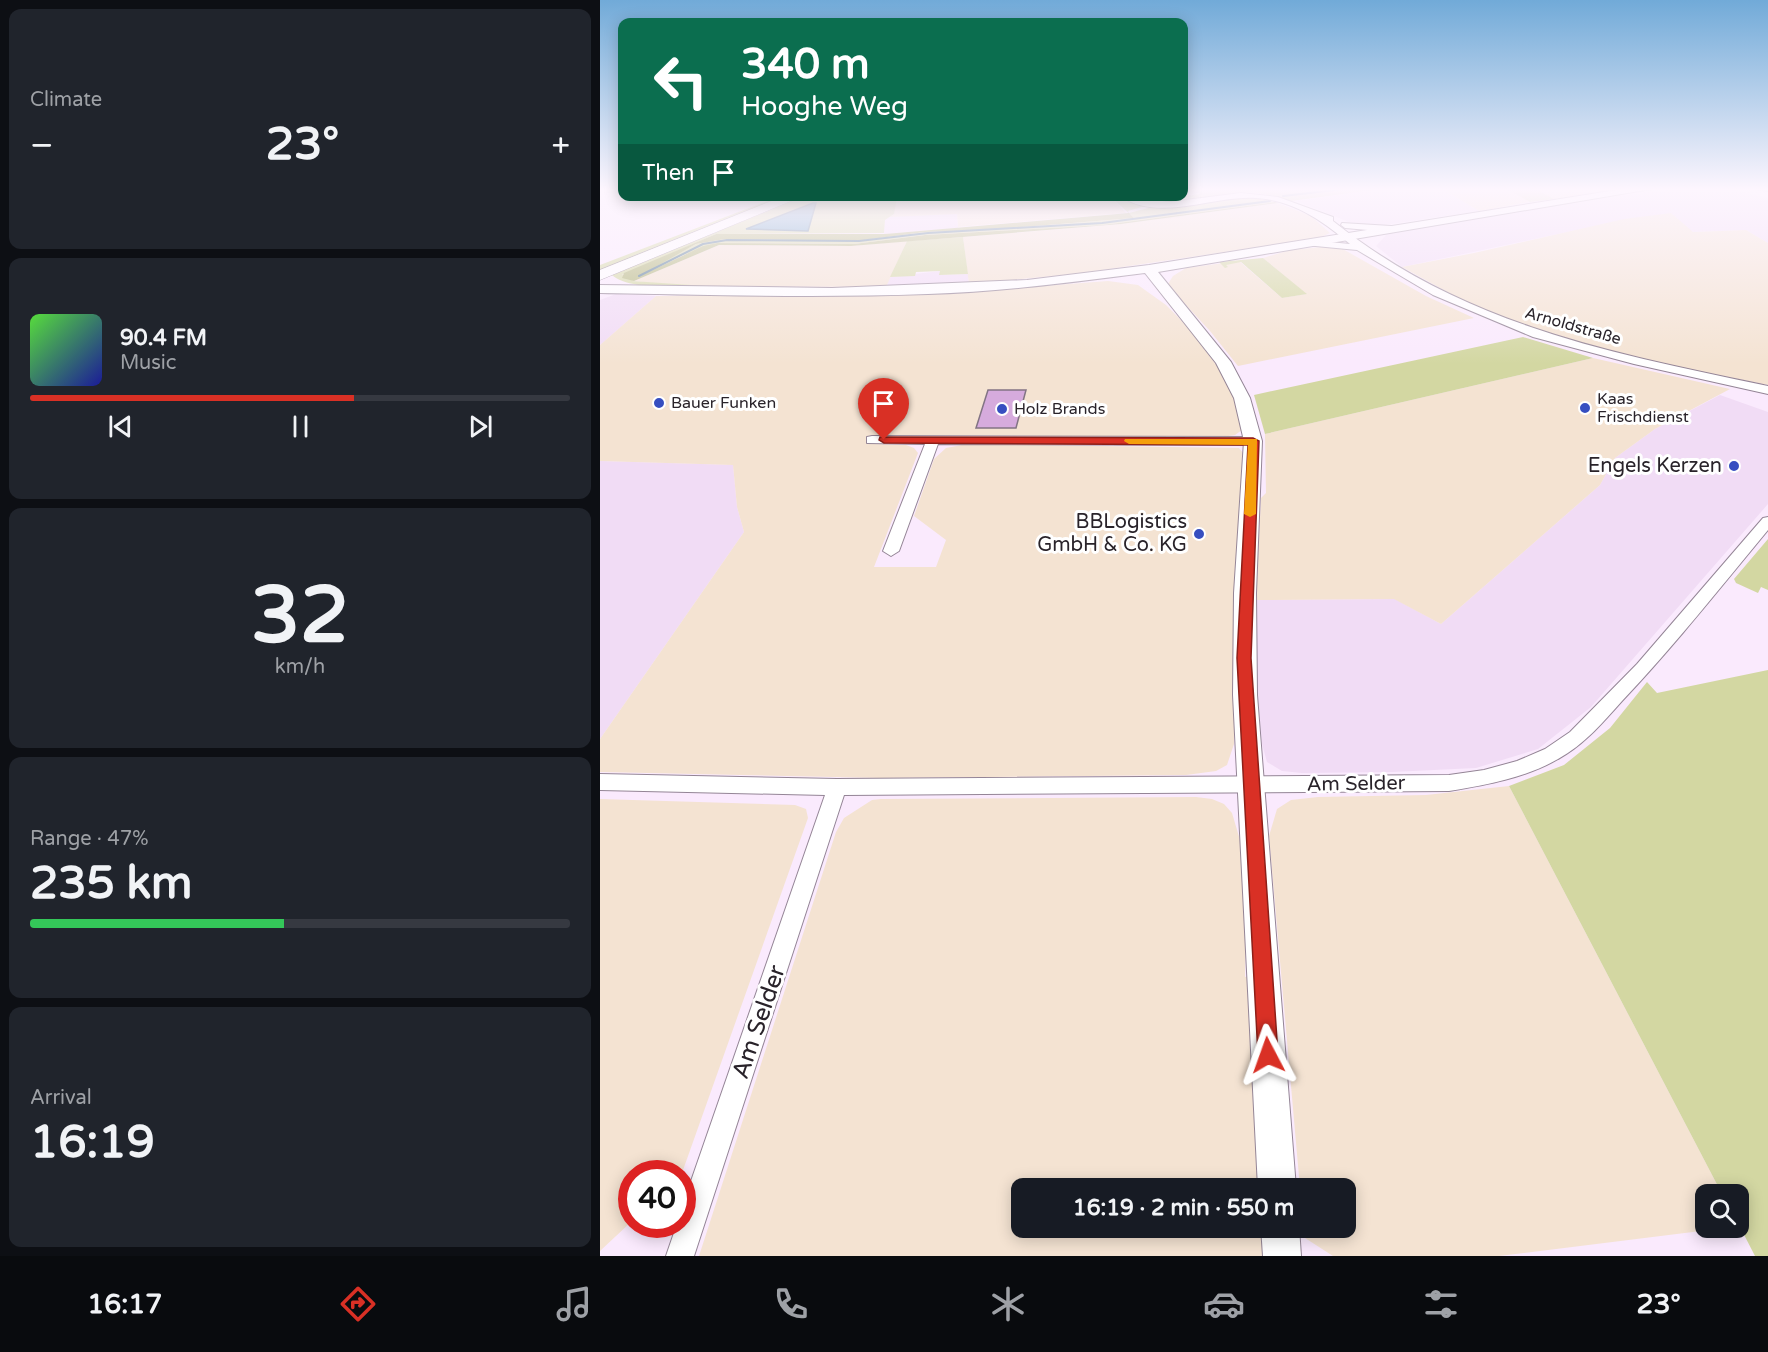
<!DOCTYPE html>
<meta charset="utf-8">
<style>
body{margin:0;font-family:"Varela Round",sans-serif;background:#20242c;color:#f1f3f6;height:100vh;display:flex;flex-direction:column;font-size:22px;white-space:nowrap}
*{box-sizing:border-box;margin:0}
p{font-size:20px;color:#9ea1a6}
.icon{flex:none;width:33px;height:33px;fill:none;stroke:currentColor;stroke-width:2;stroke-linecap:round;stroke-linejoin:round}
.map{position:relative;flex:1;overflow:hidden}
.drawer{display:flex;flex-direction:column;gap:9px;padding:9px;background:#0d0f14;width:600px}
.drawer>*{flex:none}
.hud{position:absolute;left:18px;top:18px;width:570px;height:183px;border-radius:12px;box-shadow:0 3px 15px #0003;background:#0b6e4f;color:#fff;overflow:hidden}
.tools{position:absolute;left:1095px;top:1184px;display:grid;gap:12px}
.tools a{display:grid;place-items:center;width:54px;height:54px;border-radius:12px;background:#171b24;box-shadow:0 3px 15px #0003;font-size:30px}
.speed{position:absolute;left:18px;top:1160px;display:flex;gap:12px;font-size:30px;font-weight:700;text-align:center}
.speed>*{display:grid;place-content:center;width:78px;height:78px;border-radius:50%;background:#171b24;box-shadow:0 3px 15px #0003;line-height:1}
.speed .limit{border:9px solid #d22;background:#fff;color:#111}
.pin{position:absolute;display:grid;place-items:center;width:51px;height:51px;color:#fff;margin:-62px -26px;border-radius:50% 50% 50% 0;rotate:-45deg;box-shadow:0 0 6px #0007}
.pin .icon{rotate:45deg}
.me{position:absolute;width:66px;margin:-33px;rotate:356deg;stroke-linejoin:round;filter:drop-shadow(0 0 4px #0008)}
.turn{display:flex;align-items:center;gap:21px;height:126px;padding:0 24px;font-size:27px}
.turn .icon{width:78px;height:78px;stroke-width:2.5}
.turn b{display:block;font-size:42px;line-height:51px}
.then{display:flex;align-items:center;height:57px;padding:0 24px;background:#0003;gap:12px;font-size:22px}
.big{font-size:45px;font-weight:700;line-height:1.1}
.drawer .tile{flex:1;display:flex;flex-direction:column;justify-content:center;gap:9px;min-width:0;padding:0 21px;border-radius:12px;background:#20242c}
.drawer .dial{align-items:center;gap:0}
.dial b{font-size:78px;line-height:1}
.song{display:flex;align-items:center;gap:18px}
.cover{width:72px;height:72px;border-radius:9px;background:linear-gradient(135deg,hsl(110 70% 55%),hsl(240 70% 35%))}
.played{height:6px;border-radius:3px;background:linear-gradient(90deg,#d93025 60%,#363941 60%)}
.keys{display:flex;justify-content:space-around;direction:ltr}
.heat{display:flex;justify-content:space-between;align-items:center;font-size:33px;direction:ltr}
.charge{height:9px;border-radius:4px;background:linear-gradient(90deg,#34c759 47%,#363941 0)}
.trip{position:absolute;left:411px;top:1178px;width:345px;height:60px;border-radius:12px;background:#171b24;box-shadow:0 3px 15px #0003;font-weight:700;line-height:60px;text-align:center}
.dock{display:flex;height:96px;justify-content:space-around;align-items:center;background:#090b0e;color:#9ea1a6}
.dock .icon{width:42px;height:42px}
.dock .selected{color:#d93025}
.dock b{font-size:27px;color:#f1f3f6}
main{display:flex;flex:1;min-height:0}
.map>svg:first-child{display:block}
.built{fill:#f1dcf5}
.industrial{fill:#f4e3d2}
.green{fill:#d3d7a2}
.forest{fill:#b0b476}
.water{fill:#609ac0;stroke:#507693;stroke-width:1.5}
.lines{fill:none;stroke-linecap:round;stroke-linejoin:round}
.stream{stroke:#507693;stroke-width:2}
.building{fill:#d6abdd;stroke:#827484;stroke-width:1.5}
.street-casing{stroke:#948596;stroke-width:2}
.secondary-casing{stroke:#948596;stroke-width:2}
.primary-casing{stroke:#948596;stroke-width:1}
.street{fill:#fff;fill-rule:evenodd}
.secondary{fill:#fff;fill-rule:evenodd}
.primary{fill:#fff;fill-rule:evenodd}
.route{fill:#d93025;stroke:#8d1f18;stroke-width:1.5}
.slow{fill:#f59e0b}
.poi-dot{fill:#364ec0;stroke:#fff;stroke-width:2}
.labels{text-anchor:middle;dominant-baseline:central;stroke-width:6;stroke-linejoin:round;paint-order:stroke}
.far-street-label{font-size:16px;fill:#29232a;stroke:#fff}
.far-poi-label{font-size:16px;fill:#29232a;stroke:#fff;text-anchor:start}
.poi-label{font-size:20px;fill:#29232a;stroke:#fff;text-anchor:end}
.street-label{font-size:20px;fill:#29232a;stroke:#fff}
.near-street-label{font-size:24px;fill:#29232a;stroke:#fff}
</style>
<main>
<section class="drawer">
<div class="tile"><p>Climate</p>
<div class="heat"><a>−</a><b class="big">23°</b><a>+</a></div>
</div>
<div class="tile">
<div class="song"><i class="cover"></i><div><b>90.4 FM</b><p>Music</p></div></div>
<div class="played"></div>
<div class="keys"><svg class="icon" aria-label="previous" viewBox="0 0 24 24"><path d="M18 5L8 12l10 7zM5 5v14"/></svg><svg class="icon" aria-label="pause" viewBox="0 0 24 24"><path d="M8 5v14M16 5v14"/></svg><svg class="icon" aria-label="next" viewBox="0 0 24 24"><path d="M6 5l10 7-10 7zM19 5v14"/></svg></div>
</div>
<div class="tile dial"><b>32</b><p>km/h</p></div>
<div class="tile"><p>Range · 47%</p><b class="big">235 km</b><div class="charge"></div></div>
<div class="tile"><p>Arrival</p><b class="big">16:19</b></div>
</section>
<div class="map">
<svg width="1168" height="1256" viewBox="0 0 1168 1256">
<rect width="100%" height="100%" fill="#faeafd"/>
<g class="built">
<polygon points="787,188 841,188 879,211 778,226 749,222 696,201"/>
<polygon points="1084,189 1129,189 1168,198 1168,243 1146,230 1093,232 996,226 802,267 776,246 787,234 998,198"/>
<polygon points="352,213 357,214 358,228 284,234 285,219 290,217"/>
<polygon points="340,271 340,275 368,274 369,284 286,287 290,277"/>
<polygon points="16,294 56,296 0,345 0,300"/>
<polygon points="1120,395 1168,412 1168,504 991,707 938,749 876,768 792,772 702,773 682,771 667,762 662,744 656,680 656,600 795,599 841,624 1000,485 1015,458 1055,429"/>
<polygon points="0,461 133,465 137,507 144,532 0,739"/>
</g>
<g class="industrial">
<polygon points="841,188 904,188 930,202 879,211"/>
<polygon points="934,188 1025,188 954,199"/>
<polygon points="260,197 511,197 526,213 358,227 357,214 290,217 294,214 268,198"/>
<polygon points="678,203 711,216 730,233 721,237 686,243 475,274 369,284 363,237 521,224"/>
<polygon points="1071,213 1093,232 1146,230 1168,243 1168,385 1068,365 983,344 922,325 869,304 802,267 874,253 1024,219"/>
<polygon points="307,241 286,287 80,286 34,281 119,245 251,246"/>
<polygon points="721,247 741,248 826,296 874,318 638,366 610,331 585,304 579,301 568,284 573,276 586,268 639,261 682,298 706,294 663,258 690,250"/>
<polygon points="508,281 538,285 566,305 586,325 624,375 633,393 642,430 635,435 621,437 277,435 274,444 306,445 314,448 318,453 274,567 336,567 346,540 314,516 334,459 346,448 367,444 639,448 644,454 634,591 634,744 627,765 616,771 586,775 280,778 0,772 0,739 144,532 137,507 133,465 0,461 0,345 56,296 364,292"/>
<polygon points="993,358 1130,389 1055,429 1015,458 1000,485 841,624 794,599 656,600 661,498 666,493 665,434"/>
<polygon points="909,786 1122,1194 1106,1194 1106,1227 1133,1227 899,1256 733,1256 705,1238 704,1227 746,1227 746,1188 700,1188 669,836 677,809 691,800 718,797 826,795"/>
<polygon points="596,797 612,799 624,804 632,813 640,840 646,931 645,977 648,976 661,1188 422,1188 422,1227 663,1227 665,1256 99,1256 236,832 244,818 272,800 281,799"/>
<polygon points="0,799 195,805 206,809 208,818 82,1173 32,1173 31,1222 0,1251"/>
</g>
<g class="green">
<polygon points="601,188 787,188 691,201 670,195 652,192 563,202 531,197 581,197 600,194"/>
<polygon points="904,188 934,188 954,199 930,202"/>
<path d="M644 196 675 202 503 225 325 235 254 244 117 243 81 256 32 281 106 286C85 288 27 290 12 275L202 197H297L294 214 285 220 284 233 116 234 22 275 36 277 96 244 125 239 257 241 325 232 386 230 534 218 511 197 545 206 528 211 529 213 556 206Z"/>
<polygon points="178,197 191,197 0,271 0,265"/>
<polygon points="363,237 368,274 339,275 340,271 316,272 315,276 290,277 307,241"/>
<polygon points="663,258 707,294 682,298 641,262 626,265 628,267 625,268 619,262"/>
<polygon points="923,337 993,358 665,434 654,395"/>
<polygon points="1168,539 1168,590 1161,587 1158,593 1136,583 1134,579"/>
<polygon points="1168,670 1168,1256 1155,1256 1139,1225 1138,1194 1122,1194 909,786 964,765 1010,728 1047,682 1057,693"/>
</g>
<polygon class="forest" points="675,202 678,203 521,224 251,246 119,245 34,281 22,278 24,273 116,234 285,234 529,213 534,218 386,230 325,232 257,241 125,239 96,244 36,278 103,246 117,243 254,244 325,235 503,225"/>
<polygon class="water" points="213,203 216,203 208,231 146,229"/>
<g class="lines">
<g class="stream">
<polyline points="683,196 752,188"/>
<polyline points="39,276 103,244 127,240 259,241 328,233 502,223 670,201"/>
</g>
</g>
<polygon class="building" points="388,390 426,390 416,428 376,428"/>
<g class="lines">
<g class="street-casing">
<g id="street">
<path d="M641 193 678 197 733 217V221C862 325 1011 353 1168 386V394L1034 364 933 337 833 295 757 250 705 245 703 243 708 240 750 244C723 221 693 200 656 198 613 195 559 223 520 196L570 202Z"/>
<polygon points="742,223 791,226 795,229 791,232 745,228 741,225"/>
<polygon points="272,436 653,437 659,441 653,445 338,444 299,551 291,556 283,551 325,444 267,443 267,437"/>
<path d="M1168 517V530C1120 588 1074 646 1022 701 1003 722 984 745 958 759 925 778 886 785 849 791L244 795 94 1256H66L77 1224H82V1207L225 795 0 790V774L237 779 849 775 884 770 917 761 945 749 970 732 1037 664 1163 518Z"/>
</g>
</g>
<g class="secondary-casing">
<g id="secondary">
<path d="M1029 188H1057L558 272 631 362 650 398 662 441 656 593 657 695 696 1188H658L633 695 634 593 644 441 634 398 616 363 545 273C473 282 401 292 328 294 219 298 109 295 0 293V285L232 288 427 280 549 265Z"/>
<polygon points="1151,188 1168,188 1168,191"/>
<polygon points="661,1227 699,1227 701,1256 663,1256"/>
</g>
</g>
<g class="primary-casing">
<polygon id="primary" points="184,196 203,196 0,280 0,270"/>
</g>
<use href="#street" class="street"/>
<use href="#secondary" class="secondary"/>
<use href="#primary" class="primary"/>
</g>
<linearGradient id="sky" x2="0" y2="1"><stop stop-color="#71aad8"/><stop offset="0.52" stop-color="#fdf6fe"/><stop offset="1" stop-color="#fdf6fe" stop-opacity="0"/></linearGradient>
<rect width="1168" height="364" fill="url(#sky)"/>
<polygon class="route" points="280,437 653,438 659,441 651,658 678,1055 675,1063 668,1066 661,1063 658,1055 637,658 648,445 284,443 279,440"/>
<polygon class="slow" points="525,439 657,439 656,514 650,517 644,514 648,445 529,444 524,441"/>
<g class="poi-dot">
<circle cx="59" cy="403" r="6"/>
<circle cx="985" cy="408" r="6"/>
<circle cx="402" cy="409" r="6"/>
<circle cx="1134" cy="466" r="6"/>
<circle cx="599" cy="534" r="6"/>
</g>
<g class="labels">
<g class="far-street-label">
<text transform="translate(973 326) rotate(16)">Arnoldstraße</text>
</g>
<g class="far-poi-label">
<text x="997" y="399">Kaas<tspan x="997" dy="18">Frischdienst</tspan></text>
<text x="71" y="403">Bauer Funken</text>
<text x="414" y="409">Holz Brands</text>
</g>
<g class="poi-label">
<text x="1122" y="466">Engels Kerzen</text>
<text x="587" y="522">BBLogistics<tspan x="587" dy="23">GmbH &amp; Co. KG</tspan></text>
</g>
<g class="street-label">
<text transform="translate(756 784) rotate(-1)">Am Selder</text>
</g>
<g class="near-street-label">
<text transform="translate(159 1022) rotate(-71)">Am Selder</text>
</g>
</g>
</svg>
<div class="tools">
<a><svg class="icon" aria-label="search" viewBox="0 0 24 24"><circle cx="10" cy="10" r="6"/><path d="M15 15l6 6"/></svg></a>
</div>
<div class="speed"><div class="limit">40</div></div>
<div class="pin" style="left:284px;top:440px;background:#d93025"><svg class="icon" aria-label="arrive" viewBox="0 0 24 24"><path d="M6 21V4h12l-3 4 3 4H6"/></svg></div>
<svg class="me" style="left:668px;top:1055px" viewBox="-20 -20 40 40"><path d="M0-17L14 15 0 8-14 15z" fill="#d93025" stroke="#fff" stroke-width="4"/></svg>
<div class="trip">16:19 · 2 min · 550 m</div>
<div class="hud">
<div class="turn"><svg class="icon" aria-label="left" viewBox="0 0 24 24"><path d="M17 20v-9H6M10 6l-5 5 5 5"/></svg><div><b>340 m</b>Hooghe Weg</div></div>
<div class="then">Then<svg class="icon" aria-label="arrive" viewBox="0 0 24 24"><path d="M6 21V4h12l-3 4 3 4H6"/></svg></div>
</div>
</div>
</main>
<nav class="dock">
<b>16:17</b>
<svg class="icon selected" aria-label="directions" viewBox="0 0 24 24"><path d="M12 3l9 9-9 9-9-9zM9 14v-3h6M13 9l2 2-2 2"/></svg>
<svg class="icon" aria-label="music" viewBox="0 0 24 24"><path d="M9 18V5l10-2v13"/><circle cx="6" cy="18" r="3"/><circle cx="16" cy="16" r="3"/></svg>
<svg class="icon" aria-label="phone" viewBox="0 0 24 24"><path d="M5 4h4l2 5-3 2q2 4 5 5l2-3 5 2v4C11 20 4 13 5 4z"/></svg>
<svg class="icon" aria-label="climate" viewBox="0 0 24 24"><path d="M12 3v18M4 7l16 10M4 17L20 7"/></svg>
<svg class="icon" aria-label="car" viewBox="0 0 24 24"><path d="M5 17H2v-5l4-1 3-4h7l3 4 3 1v5h-3M9 17h6M6 11h13"/><circle cx="7" cy="17" r="2"/><circle cx="17" cy="17" r="2"/></svg>
<svg class="icon" aria-label="filters" viewBox="0 0 24 24"><path d="M4 7h16M4 17h16"/><circle cx="9" cy="7" r="2"/><circle cx="15" cy="17" r="2"/></svg>
<b>23°</b>
</nav>
